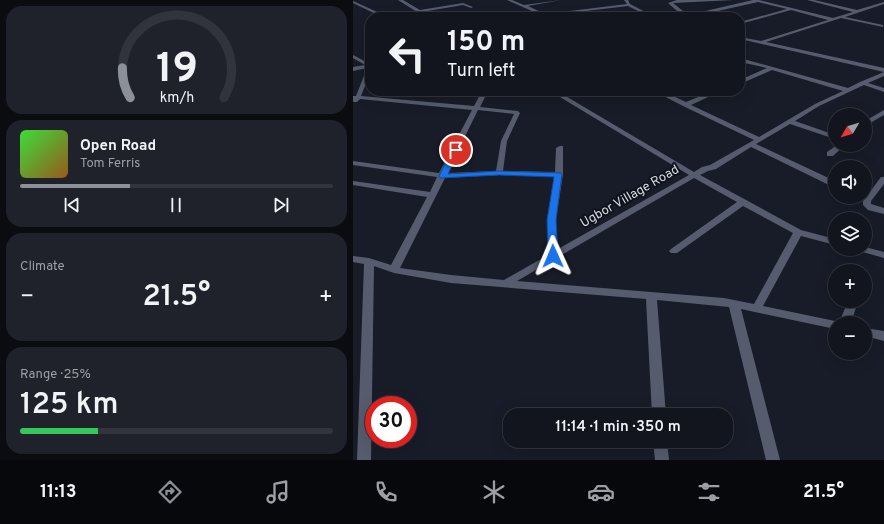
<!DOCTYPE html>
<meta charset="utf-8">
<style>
body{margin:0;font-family:Overpass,sans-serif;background:#1f222b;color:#f1f3f6;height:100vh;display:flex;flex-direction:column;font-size:15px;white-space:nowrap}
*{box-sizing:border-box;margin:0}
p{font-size:13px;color:#9c9fa4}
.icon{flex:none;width:22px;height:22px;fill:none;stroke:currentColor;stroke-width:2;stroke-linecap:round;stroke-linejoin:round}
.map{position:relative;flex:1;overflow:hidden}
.side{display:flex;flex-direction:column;gap:6px;padding:6px;background:#0a0c10;width:353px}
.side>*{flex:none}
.guide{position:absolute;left:12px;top:12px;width:380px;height:84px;border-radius:16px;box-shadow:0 4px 16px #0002,0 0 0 1px #31343c;background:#12151e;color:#f1f3f6;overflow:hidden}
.needle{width:26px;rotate:232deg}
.tools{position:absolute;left:475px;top:108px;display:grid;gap:8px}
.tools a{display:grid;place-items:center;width:44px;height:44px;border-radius:50%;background:#12151e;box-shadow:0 4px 16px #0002,0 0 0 1px #31343c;font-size:20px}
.speed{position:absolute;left:12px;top:396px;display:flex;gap:8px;font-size:20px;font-weight:700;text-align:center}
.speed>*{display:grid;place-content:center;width:52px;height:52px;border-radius:50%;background:#12151e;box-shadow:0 4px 16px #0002,0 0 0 1px #31343c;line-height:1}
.speed .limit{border:6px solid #d22;background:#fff;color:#111}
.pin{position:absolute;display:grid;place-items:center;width:34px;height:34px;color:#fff;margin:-17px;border:2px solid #fff;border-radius:50%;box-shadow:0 1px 4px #0007}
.me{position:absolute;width:44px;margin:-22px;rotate:359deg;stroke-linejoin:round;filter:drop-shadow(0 0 3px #0008)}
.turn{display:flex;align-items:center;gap:14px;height:84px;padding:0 16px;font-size:18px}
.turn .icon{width:52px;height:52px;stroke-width:2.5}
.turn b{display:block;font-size:28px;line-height:34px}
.big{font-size:30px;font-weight:600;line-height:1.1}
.side .widget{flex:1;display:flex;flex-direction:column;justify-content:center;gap:6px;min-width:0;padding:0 14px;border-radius:16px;background:#1f222b}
.side .dial{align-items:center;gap:0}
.dial svg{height:104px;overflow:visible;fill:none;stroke:#31343c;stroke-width:7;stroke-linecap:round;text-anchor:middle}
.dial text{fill:#f1f3f6;stroke:none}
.song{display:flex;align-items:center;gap:12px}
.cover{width:48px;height:48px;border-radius:6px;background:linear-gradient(135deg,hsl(120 70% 55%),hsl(30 70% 35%))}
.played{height:4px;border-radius:2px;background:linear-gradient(90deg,#8c9099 35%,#31343c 35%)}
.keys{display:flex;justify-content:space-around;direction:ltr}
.heat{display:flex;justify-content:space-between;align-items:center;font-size:22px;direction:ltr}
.charge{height:6px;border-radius:3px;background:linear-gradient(90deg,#34c759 25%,#31343c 0)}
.trip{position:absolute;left:150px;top:408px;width:230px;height:40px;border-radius:16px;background:#12151e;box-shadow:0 4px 16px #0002,0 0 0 1px #31343c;font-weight:600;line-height:40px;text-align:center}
.dock{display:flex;height:64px;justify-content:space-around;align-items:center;background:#07080c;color:#9c9fa4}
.dock .icon{width:28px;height:28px}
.dock .on{color:#8c9099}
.dock b{font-size:18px;color:#f1f3f6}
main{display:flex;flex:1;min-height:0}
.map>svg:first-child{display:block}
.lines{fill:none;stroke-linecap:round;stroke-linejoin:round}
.minor{fill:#565c6d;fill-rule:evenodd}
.route{fill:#1a73e8;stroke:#114b97}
.labels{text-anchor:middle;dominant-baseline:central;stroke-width:4;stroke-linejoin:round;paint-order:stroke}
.street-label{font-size:13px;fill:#d6d9e1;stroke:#0f131e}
</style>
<main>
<section class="side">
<div class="widget dial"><svg viewBox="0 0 100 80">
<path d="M14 69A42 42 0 1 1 86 69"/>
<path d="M14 69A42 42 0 0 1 8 46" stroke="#8c9099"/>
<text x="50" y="56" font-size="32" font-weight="700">19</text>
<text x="50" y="72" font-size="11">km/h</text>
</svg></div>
<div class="widget">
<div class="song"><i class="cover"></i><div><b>Open Road</b><p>Tom Ferris</p></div></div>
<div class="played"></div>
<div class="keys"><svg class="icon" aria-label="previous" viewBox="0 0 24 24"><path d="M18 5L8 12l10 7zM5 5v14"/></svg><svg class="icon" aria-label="pause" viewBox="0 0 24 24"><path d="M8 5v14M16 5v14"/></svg><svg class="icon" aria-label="next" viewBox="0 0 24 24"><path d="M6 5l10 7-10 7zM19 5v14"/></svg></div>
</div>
<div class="widget"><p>Climate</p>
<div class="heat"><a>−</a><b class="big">21.5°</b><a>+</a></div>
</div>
<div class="widget"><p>Range · 25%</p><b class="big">125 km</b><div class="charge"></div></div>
</section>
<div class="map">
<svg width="531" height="460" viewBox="0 0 531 460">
<rect width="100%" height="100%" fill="#181c28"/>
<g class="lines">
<g class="minor">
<polygon points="45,0 50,0 67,10 110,3 120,7 118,8 110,5 69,12 77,17 72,17"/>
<polygon points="154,0 159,0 171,5 208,0 175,6 192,14 274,4 271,0 275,0 277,4 302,17 297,17 275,6 182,17 188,15"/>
<polygon points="324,0 381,0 320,3 335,15 400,0 406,0 480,18 500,12 454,0 461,0 504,10 531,2 531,4 492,17 530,25 530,27 488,18 413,42 531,68 531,72 387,39 387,37 408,41 475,20 438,10 387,24 387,22 434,9 405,2 338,17 331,17 315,3"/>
<polygon points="0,1 33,16 34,17 29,17 0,3"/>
<path d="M0 55 17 64V73L8 96 121 106 129 91H135L127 107 165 111 167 113 154 141 150 171 202 172 203 148 207 146H210V174L203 220 205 249 336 175 197 91H204L341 172 349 167 357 165 401 140 330 106 301 91H309L333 102 360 91H368L338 105 406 137 462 104 490 91 419 70 387 84V80L414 68 387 62V58L495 88 507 82 531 72V76L515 83 531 88V92L511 85 466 106 442 121 482 135V139L437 124 403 144 482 181V186H478L398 147 363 169 355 171 347 175 448 230 482 239V245L448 236 410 306 482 321 486 323 495 301H505L498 323H482V329L388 309 427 460H413L376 307 304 300 313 415H299L293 299 98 283 41 273 21 266 18 460H4L11 264 0 262V256L16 258 38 265 74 197 0 185V181L77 192 84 177 0 165V161L86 173 119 110 7 99 4 102H0V96H3L14 68 0 71V67L12 65 0 58ZM125 110 161 114 148 141 143 171 94 173ZM146 175 202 176 195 220V255L151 280 98 275 47 268 92 178ZM341 178 384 202 318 249 316 251 318 253H324L390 206 440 233 401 304 371 298 164 281Z"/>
<polygon points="531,110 531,115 512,126 512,121"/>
<polygon points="484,145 492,145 480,156 474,156 474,152"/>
<polygon points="528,177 531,177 531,184 518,201 518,204 531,208 531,214 515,210 510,205 510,201"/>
<polygon points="512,247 531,252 531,258 506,251 504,249 512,249"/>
<polygon points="512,328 531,331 531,341 512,336"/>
<polygon points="300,441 314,441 316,460 302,460"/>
</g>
</g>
<polygon class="route" points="103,147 107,150 95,174 146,171 208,173 209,174 203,220 205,256 203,258 196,258 195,256 194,220 201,177 146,175 87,178 86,176 99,150"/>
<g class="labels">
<g class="street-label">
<text transform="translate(277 197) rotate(-30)">Ugbor Village Road</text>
</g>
</g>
</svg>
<div class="tools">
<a><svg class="needle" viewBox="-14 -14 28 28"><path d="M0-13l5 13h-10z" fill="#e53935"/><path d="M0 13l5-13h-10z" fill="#9c9fa4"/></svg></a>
<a><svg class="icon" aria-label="sound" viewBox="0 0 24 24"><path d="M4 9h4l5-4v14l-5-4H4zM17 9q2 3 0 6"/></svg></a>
<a><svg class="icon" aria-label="layers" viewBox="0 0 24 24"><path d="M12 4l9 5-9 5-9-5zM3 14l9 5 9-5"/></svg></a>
<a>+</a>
<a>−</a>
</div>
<div class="speed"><div class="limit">30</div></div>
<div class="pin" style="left:103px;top:150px;background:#d93025"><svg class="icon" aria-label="arrive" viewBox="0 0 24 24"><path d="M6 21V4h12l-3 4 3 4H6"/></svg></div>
<svg class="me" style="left:200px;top:256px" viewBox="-20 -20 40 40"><path d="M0-17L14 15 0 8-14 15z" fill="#1a73e8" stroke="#fff" stroke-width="4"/></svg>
<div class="trip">11:14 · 1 min · 350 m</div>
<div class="guide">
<div class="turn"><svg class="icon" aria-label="left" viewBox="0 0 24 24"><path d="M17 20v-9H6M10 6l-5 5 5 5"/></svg><div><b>150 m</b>Turn left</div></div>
</div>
</div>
</main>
<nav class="dock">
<b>11:13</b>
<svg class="icon on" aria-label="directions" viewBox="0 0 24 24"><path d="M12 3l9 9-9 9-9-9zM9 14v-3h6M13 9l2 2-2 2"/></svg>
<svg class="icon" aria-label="music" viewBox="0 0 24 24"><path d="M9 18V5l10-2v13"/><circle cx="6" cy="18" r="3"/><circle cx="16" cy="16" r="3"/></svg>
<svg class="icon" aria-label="phone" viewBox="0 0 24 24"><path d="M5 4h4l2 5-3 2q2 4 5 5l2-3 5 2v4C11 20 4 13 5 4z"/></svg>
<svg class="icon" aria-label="climate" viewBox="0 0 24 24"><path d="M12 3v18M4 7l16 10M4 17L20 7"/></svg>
<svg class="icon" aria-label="car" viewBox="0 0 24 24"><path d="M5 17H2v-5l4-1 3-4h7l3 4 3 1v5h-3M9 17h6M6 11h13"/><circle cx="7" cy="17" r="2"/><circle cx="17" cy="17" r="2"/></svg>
<svg class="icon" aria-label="filters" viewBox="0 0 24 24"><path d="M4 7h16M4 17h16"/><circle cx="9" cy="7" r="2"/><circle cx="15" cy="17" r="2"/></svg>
<b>21.5°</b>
</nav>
